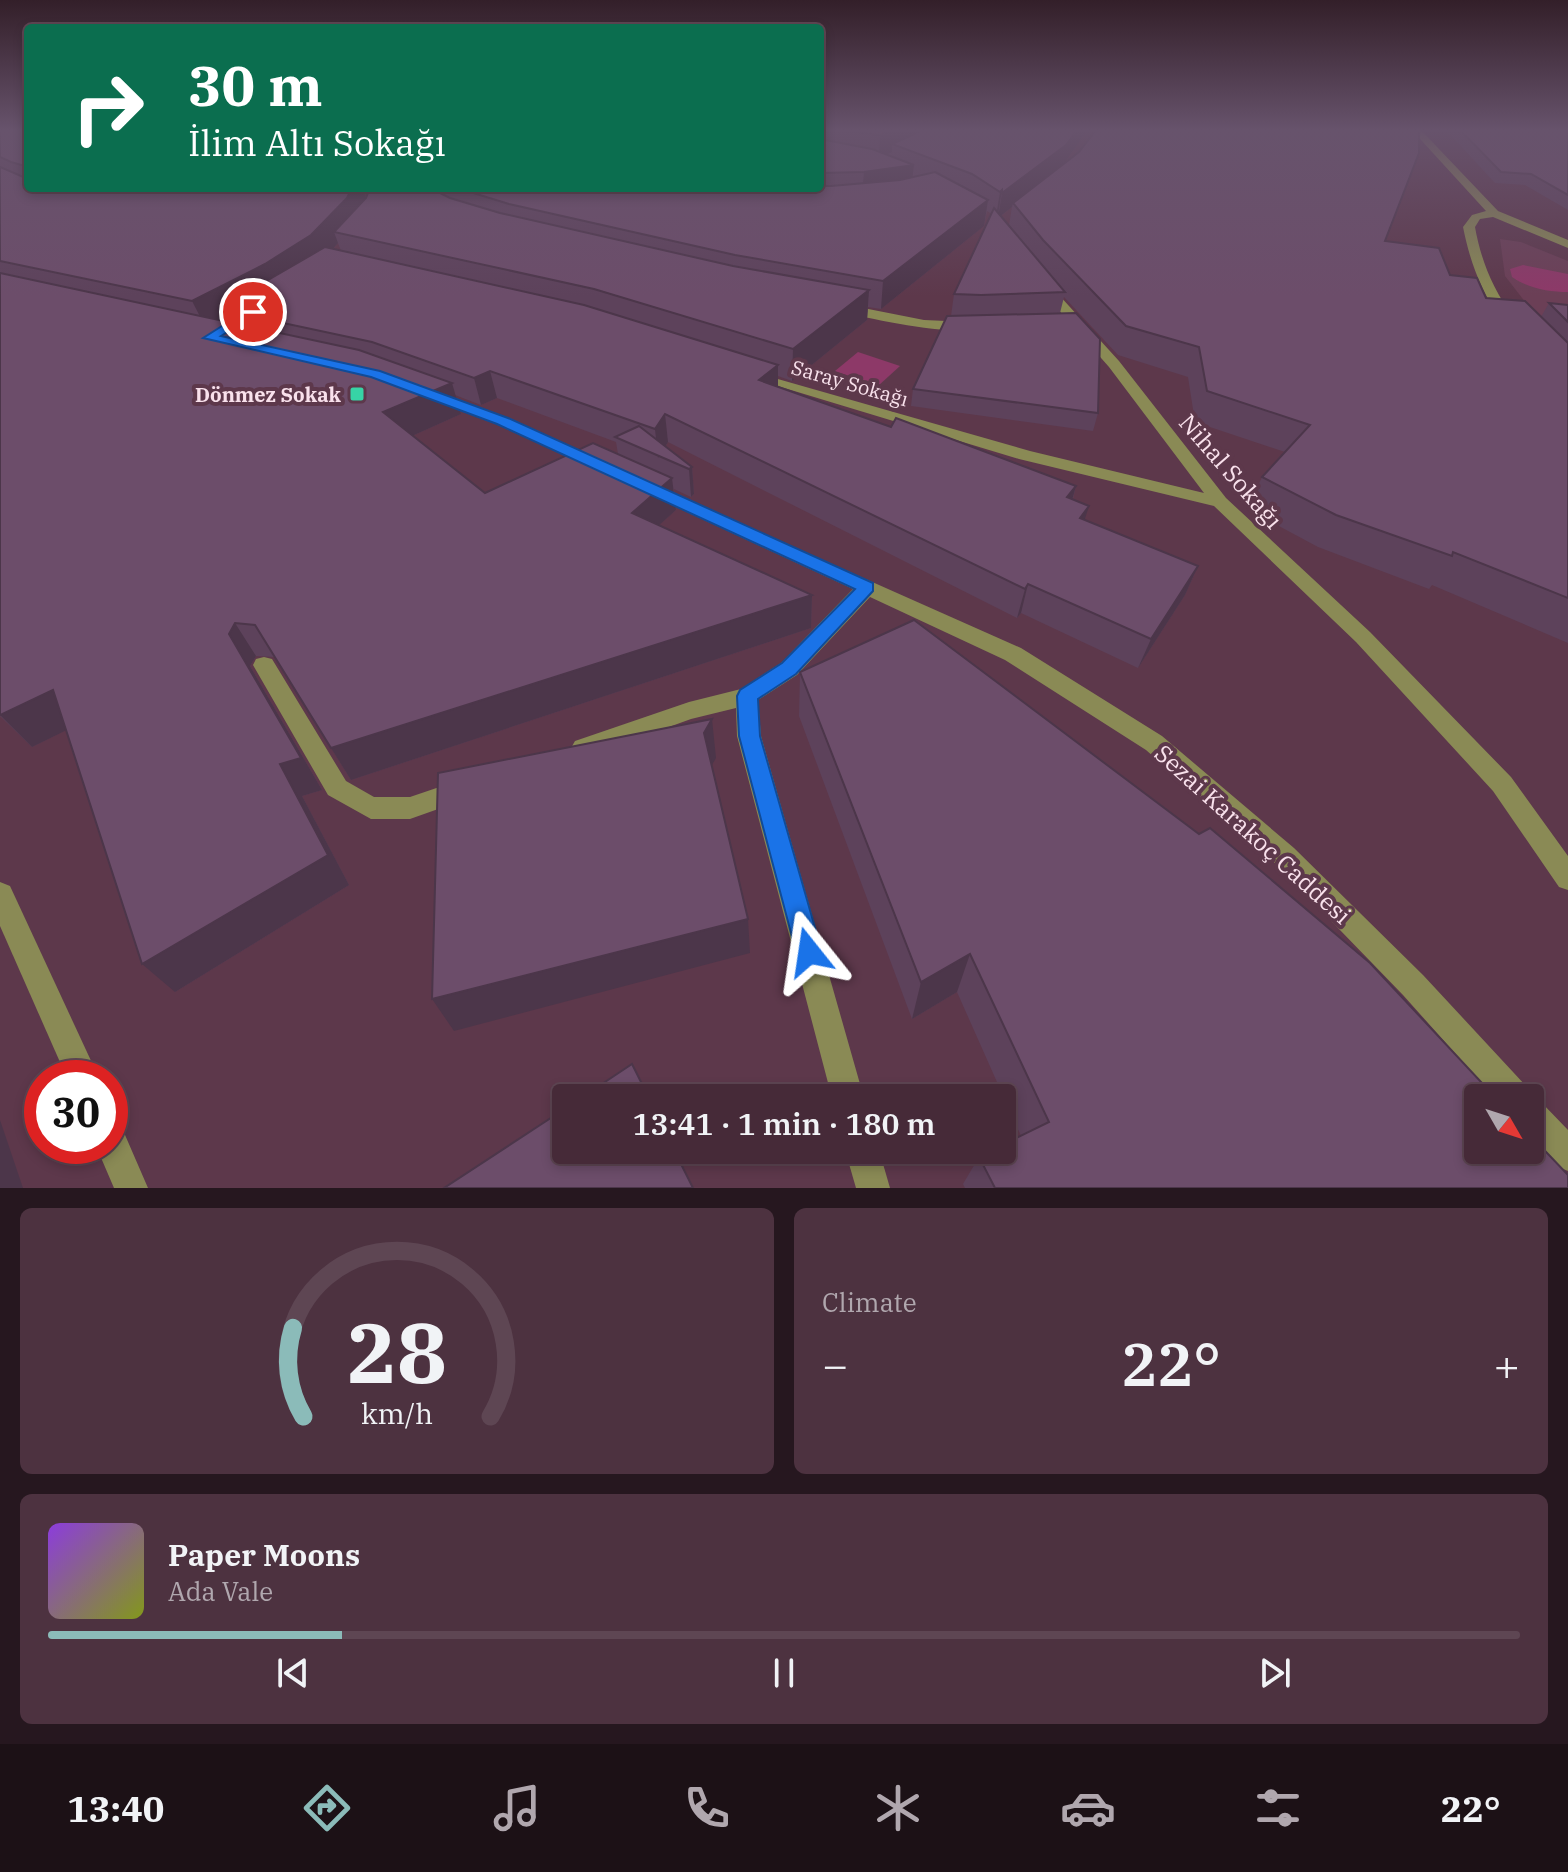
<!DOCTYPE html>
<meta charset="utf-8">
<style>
body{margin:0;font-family:"IBM Plex Serif",serif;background:#4d3240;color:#f1f3f6;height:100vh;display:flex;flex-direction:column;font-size:30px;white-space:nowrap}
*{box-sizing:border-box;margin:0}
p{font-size:26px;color:#b0a7ae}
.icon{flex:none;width:44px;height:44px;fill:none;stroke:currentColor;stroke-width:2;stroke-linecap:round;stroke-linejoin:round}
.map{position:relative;height:1188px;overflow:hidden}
.sheet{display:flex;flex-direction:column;gap:20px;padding:20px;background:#26171f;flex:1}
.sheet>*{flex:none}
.hud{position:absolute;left:24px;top:24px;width:800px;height:168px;border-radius:8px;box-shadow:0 4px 12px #0003,0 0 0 2px #5e4653;background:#0b6e4f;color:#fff;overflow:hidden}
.needle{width:52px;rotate:129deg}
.tools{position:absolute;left:1464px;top:1084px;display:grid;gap:16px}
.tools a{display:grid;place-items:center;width:80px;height:80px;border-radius:8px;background:#462a38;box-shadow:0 4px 12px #0003,0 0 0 2px #5e4653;font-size:40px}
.speed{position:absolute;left:24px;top:1060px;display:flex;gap:16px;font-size:40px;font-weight:700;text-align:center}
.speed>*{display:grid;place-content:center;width:104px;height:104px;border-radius:50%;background:#462a38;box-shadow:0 4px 12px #0003,0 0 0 2px #5e4653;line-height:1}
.speed .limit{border:12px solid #d22;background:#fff;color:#111}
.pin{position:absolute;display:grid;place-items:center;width:68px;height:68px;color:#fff;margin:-34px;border:4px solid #fff;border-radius:50%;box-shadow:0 2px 8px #0007}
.me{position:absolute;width:88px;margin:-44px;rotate:345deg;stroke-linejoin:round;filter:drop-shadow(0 0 6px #0008)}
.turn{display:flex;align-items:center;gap:28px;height:168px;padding:0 32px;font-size:36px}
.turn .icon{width:104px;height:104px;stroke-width:2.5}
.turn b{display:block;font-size:56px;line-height:68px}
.big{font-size:60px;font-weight:600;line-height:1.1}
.sheet .tile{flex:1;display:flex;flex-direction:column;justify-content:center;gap:12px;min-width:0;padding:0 28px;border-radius:12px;background:#4d3240}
.sheet .dial{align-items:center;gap:0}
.dial svg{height:208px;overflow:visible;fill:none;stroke:#5e4653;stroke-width:7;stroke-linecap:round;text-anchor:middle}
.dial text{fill:#f1f3f6;stroke:none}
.song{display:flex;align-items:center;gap:24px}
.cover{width:96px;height:96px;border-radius:12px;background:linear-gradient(135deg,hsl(270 70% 55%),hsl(70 70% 35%))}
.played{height:8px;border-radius:4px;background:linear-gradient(90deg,#8bbbb9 20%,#5e4653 20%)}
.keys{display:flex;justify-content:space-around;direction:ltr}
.heat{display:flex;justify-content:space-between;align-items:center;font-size:44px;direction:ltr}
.sheet .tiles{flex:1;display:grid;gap:20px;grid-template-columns:1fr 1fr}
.tile:last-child{grid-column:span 2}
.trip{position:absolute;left:552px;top:1084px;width:464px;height:80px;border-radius:8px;background:#462a38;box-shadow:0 4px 12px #0003,0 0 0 2px #5e4653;font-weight:600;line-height:80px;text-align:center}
.dock{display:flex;height:128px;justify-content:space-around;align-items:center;background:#1c1116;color:#b0a7ae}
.dock .icon{width:56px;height:56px}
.dock .on{color:#8bbbb9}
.dock b{font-size:36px;color:#f1f3f6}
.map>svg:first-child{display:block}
.built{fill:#6b3f56}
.green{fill:#8d3968}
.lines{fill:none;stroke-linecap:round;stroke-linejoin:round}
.minor{fill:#8a8a55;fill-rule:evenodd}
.wall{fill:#5d425b;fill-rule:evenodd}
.shaded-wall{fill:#4c364a}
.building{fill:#6c4d6a;stroke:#4c364a;stroke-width:2}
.route{fill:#1a73e8;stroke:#114b97;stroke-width:2}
.poi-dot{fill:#37d4a6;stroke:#5d384b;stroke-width:3}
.labels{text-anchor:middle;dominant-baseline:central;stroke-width:8;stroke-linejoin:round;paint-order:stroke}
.far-street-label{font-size:20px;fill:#f9e1ec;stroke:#5d384b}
.far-poi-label{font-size:20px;font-weight:bold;fill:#f9e1ec;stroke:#5d384b;text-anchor:end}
.street-label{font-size:24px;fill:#f9e1ec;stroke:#5d384b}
</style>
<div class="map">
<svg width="1568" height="1188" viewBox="0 0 1568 1188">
<rect width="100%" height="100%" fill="#5d384b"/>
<polygon class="built" points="1500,239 1521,242 1568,261 1568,357 1505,276"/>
<g class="green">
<path d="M1523 265 1568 274V292C1548 292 1528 288 1512 277L1510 269Z"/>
<polygon points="858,352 900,366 878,386 835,371"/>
</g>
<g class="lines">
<g class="minor">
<path d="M1411 129H1420L1498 211 1568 240V248L1493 217 1480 219 1475 227C1481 261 1493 289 1513 317L1511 320H1501C1481 291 1470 262 1463 227L1472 215 1486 211Z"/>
<polygon points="1041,284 1049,284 1119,361 1226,498 1370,632 1511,777 1568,856 1568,890 1559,887 1493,791 1356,642 1214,506 1019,459 745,376 752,372 757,373 1030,451 1204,493 1109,367 1041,290"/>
<path d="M843 304 924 320 969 322 976 326C958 339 863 317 838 311V305Z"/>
<polygon points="435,391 508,418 606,464 604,468 592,468 496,424 430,399 430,393"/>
<polygon points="652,484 1021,648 1162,736 1294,848 1423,975 1527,1087 1532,1098 1541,1102 1568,1130 1568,1171 1556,1166 1530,1137 1530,1098 1495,1098 1403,995 1276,864 1146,750 1005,660 870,597 797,675 758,700 761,736 864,1098 832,1098 737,736 736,708 691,719 583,758 575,755 571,748 575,741 689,702 741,689 781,663 853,589 646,493 643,489 646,485"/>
<polygon points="264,657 272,659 346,781 374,797 410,797 463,779 472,783 475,790 472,797 410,819 371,819 328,795 253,665 256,659"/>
<polygon points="0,882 10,886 99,1078 67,1078 0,926"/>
<polygon points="110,1124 122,1128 148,1188 114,1188 96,1146 110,1146"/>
<polygon points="845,1150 879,1150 890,1188 856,1188"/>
</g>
</g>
<g class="wall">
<path d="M0 130H28V188H362L365 198 370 188H820V130H1087L1065 162 1385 241 1450 275 1486 298 1541 317 1549 303 1568 305V643L1432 585 1429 589 1318 547 1247 509 1262 477 1285 452 1195 422 1188 377 1118 355 1064 297 1060 313 1098 413 1093 431 911 406 913 389 951 316 954 294 992 214 987 211 984 226 881 309 868 307 867 320 792 381 778 376V387L891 427 1076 486 1073 499 1085 520 1198 566 1185 595 1138 668 1021 613 1017 618 668 442 665 447 692 467 694 494 691 497 674 489 676 510 659 525 812 595 811 628 351 780 275 657 256 656 250 666 322 790 302 796 349 885 175 992 66 730 32 747 0 716ZM1012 207 1009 225 1001 216ZM338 243 341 251 333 249ZM455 395 481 405 497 398 616 442 618 454 485 493 412 436 461 414Z"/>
<polygon points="1446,130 1568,130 1568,210 1525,185 1495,183"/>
<polygon points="800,672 1568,1188 965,1188 963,1184 979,1157 1021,1136 957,992 912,1019 799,716"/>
</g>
<g class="shaded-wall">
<polygon points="894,130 924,130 892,144 892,152 879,158 880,135"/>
<polygon points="1077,130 1087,130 1061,168 1013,203 1012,207 998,218 1002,193"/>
<polygon points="914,165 911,189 862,196 864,172"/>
<polygon points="352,188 362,188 367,201 334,232 338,243 321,262 218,309 224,321 207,330 192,301"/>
<polygon points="1002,190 998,215 996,217 1000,192"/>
<polygon points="988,200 984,226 881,309 883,281"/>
<polygon points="869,290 867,320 792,381 793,349"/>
<polygon points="778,365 778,392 759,380"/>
<polygon points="490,371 497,398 481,405 474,378"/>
<polygon points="452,383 461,414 394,444 383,412"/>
<polygon points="665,414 668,442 658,458 655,429"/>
<polygon points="692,467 694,494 691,497 689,469"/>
<polygon points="672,478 676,510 637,545 632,513"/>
<polygon points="1076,486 1068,515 1067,497"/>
<polygon points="1089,506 1080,535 1080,518"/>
<polygon points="1198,566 1185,595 1138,668 1151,639"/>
<polygon points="1028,584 1021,613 1017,618 1025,589"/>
<polygon points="812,595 811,628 351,780 331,748"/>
<polygon points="235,623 256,656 250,666 322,790 302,796 349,885 175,992 142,964 280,764 229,634"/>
<polygon points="53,690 83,722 32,747 0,715"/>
<polygon points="712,719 716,758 708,772 704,733"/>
<polygon points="748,919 750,953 454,1031 432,999"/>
<polygon points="970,954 957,992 912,1019 921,982"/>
<polygon points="0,1120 23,1188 0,1188"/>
</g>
<g class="building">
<polygon points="0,130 28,130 28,167 11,162 0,157"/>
<polygon points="837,130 894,130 880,135"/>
<polygon points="920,130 1077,130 1066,145 1002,193 1002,190 1000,192 972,174 892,144 914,134"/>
<polygon points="1096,130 1419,130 1419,153 1385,241 1439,248 1450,275 1477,278 1486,298 1525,301 1568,343 1568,598 1453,552 1452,556 1336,515 1262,477 1310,425 1207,391 1199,347 1126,326 1043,240 1013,203 1079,152"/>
<polygon points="1460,130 1568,130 1568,195 1531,174 1501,172"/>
<polygon points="820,139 872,149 914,165 864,172 820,173"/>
<polygon points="0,167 28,179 28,188 352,188 347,198 311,235 265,264 192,301 0,261"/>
<polygon points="935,172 988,200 883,281 735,255 509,204 457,188 820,188 820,186 831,186 900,180"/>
<polygon points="370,188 430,188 450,198 500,213 733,266 869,290 793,349 594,289 334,232 366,198"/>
<polygon points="994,208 1065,292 981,295 954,294"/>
<polygon points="325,247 584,305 778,365 759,380 891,427 896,418 1076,486 1067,497 1089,506 1080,518 1198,566 1151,639 1028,584 1025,589 665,414 655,429 490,371 474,378 372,342 218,309"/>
<polygon points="0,273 359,350 452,383 383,412 485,493 593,443 672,478 632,513 812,595 331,748 255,625 235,623 229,634 301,758 280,764 328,855 142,964 53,690 0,715"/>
<polygon points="1549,303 1568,305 1568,322"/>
<polygon points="1076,313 1100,339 1098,413 913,389 947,316"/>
<polygon points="639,426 692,467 689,469 615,437"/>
<polygon points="914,620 1199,834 1210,828 1370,963 1496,1098 1478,1098 1478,1150 1530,1150 1530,1135 1568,1175 1568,1188 995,1188 979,1157 993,1150 1002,1150 1002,1145 1049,1122 970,954 921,982 800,672"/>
<polygon points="712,719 704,733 748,919 432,999 438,773"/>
<polygon points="632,1064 649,1098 581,1098"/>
<polygon points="566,1108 566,1150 674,1150 693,1188 444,1188"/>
</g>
<linearGradient id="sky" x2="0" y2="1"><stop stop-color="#331f29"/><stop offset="0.44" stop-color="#67536c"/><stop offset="1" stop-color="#67536c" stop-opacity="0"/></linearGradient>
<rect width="1568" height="296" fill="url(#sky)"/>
<polygon class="route" points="249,309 259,312 221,336 380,371 508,418 873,583 873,591 796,674 758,699 760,736 822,952 818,961 809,965 799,961 796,952 739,736 737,696 740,690 782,663 855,589 497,424 371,377 203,338"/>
<rect class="poi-dot" x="349" y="386" width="16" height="16" rx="4"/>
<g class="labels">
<g class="far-street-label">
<text transform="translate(850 383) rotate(16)">Saray Sokağı</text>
</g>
<g class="far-poi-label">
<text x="341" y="394">Dönmez Sokak</text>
</g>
<g class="street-label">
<text transform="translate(1231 471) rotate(49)">Nihal Sokağı</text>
<text transform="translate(1253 834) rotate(42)">Sezai Karakoç Caddesi</text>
</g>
</g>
</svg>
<div class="tools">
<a><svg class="needle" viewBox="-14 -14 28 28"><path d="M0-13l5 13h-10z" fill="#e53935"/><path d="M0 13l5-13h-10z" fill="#b0a7ae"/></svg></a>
</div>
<div class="speed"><div class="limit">30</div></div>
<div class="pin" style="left:253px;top:312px;background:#d93025"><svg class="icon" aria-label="arrive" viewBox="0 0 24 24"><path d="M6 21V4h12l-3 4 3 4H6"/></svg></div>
<svg class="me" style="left:809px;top:952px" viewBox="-20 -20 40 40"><path d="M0-17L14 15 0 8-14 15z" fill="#1a73e8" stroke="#fff" stroke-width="4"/></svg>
<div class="trip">13:41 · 1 min · 180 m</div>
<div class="hud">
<div class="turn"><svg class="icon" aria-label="right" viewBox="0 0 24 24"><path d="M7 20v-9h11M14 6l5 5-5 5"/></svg><div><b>30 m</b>İlim Altı Sokağı</div></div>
</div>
</div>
<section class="sheet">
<div class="tiles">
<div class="tile dial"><svg viewBox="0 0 100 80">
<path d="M14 69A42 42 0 1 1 86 69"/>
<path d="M14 69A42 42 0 0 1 10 35" stroke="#8bbbb9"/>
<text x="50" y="56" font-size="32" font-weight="700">28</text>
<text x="50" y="72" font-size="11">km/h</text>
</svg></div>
<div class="tile"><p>Climate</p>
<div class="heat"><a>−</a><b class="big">22°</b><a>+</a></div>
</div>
<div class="tile">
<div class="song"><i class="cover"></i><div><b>Paper Moons</b><p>Ada Vale</p></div></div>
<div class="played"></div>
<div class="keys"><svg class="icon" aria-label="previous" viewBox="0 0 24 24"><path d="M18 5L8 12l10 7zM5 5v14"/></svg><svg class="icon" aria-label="pause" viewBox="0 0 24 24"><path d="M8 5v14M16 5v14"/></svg><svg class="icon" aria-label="next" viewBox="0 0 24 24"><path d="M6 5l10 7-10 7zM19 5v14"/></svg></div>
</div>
</div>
</section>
<nav class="dock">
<b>13:40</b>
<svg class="icon on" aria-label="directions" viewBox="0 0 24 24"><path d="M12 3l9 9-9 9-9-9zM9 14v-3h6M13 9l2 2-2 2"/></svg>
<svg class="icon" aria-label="music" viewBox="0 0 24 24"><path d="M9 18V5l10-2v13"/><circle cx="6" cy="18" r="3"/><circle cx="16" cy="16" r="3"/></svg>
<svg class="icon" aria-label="phone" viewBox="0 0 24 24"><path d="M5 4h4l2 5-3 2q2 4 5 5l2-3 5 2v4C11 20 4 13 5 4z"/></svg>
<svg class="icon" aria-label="climate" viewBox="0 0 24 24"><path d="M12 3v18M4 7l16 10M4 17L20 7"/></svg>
<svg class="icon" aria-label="car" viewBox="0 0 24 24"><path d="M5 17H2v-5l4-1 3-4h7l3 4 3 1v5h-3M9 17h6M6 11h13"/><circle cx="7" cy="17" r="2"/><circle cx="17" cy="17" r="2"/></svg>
<svg class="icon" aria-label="filters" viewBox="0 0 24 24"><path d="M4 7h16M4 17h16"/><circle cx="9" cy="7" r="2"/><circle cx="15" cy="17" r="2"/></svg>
<b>22°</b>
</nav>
